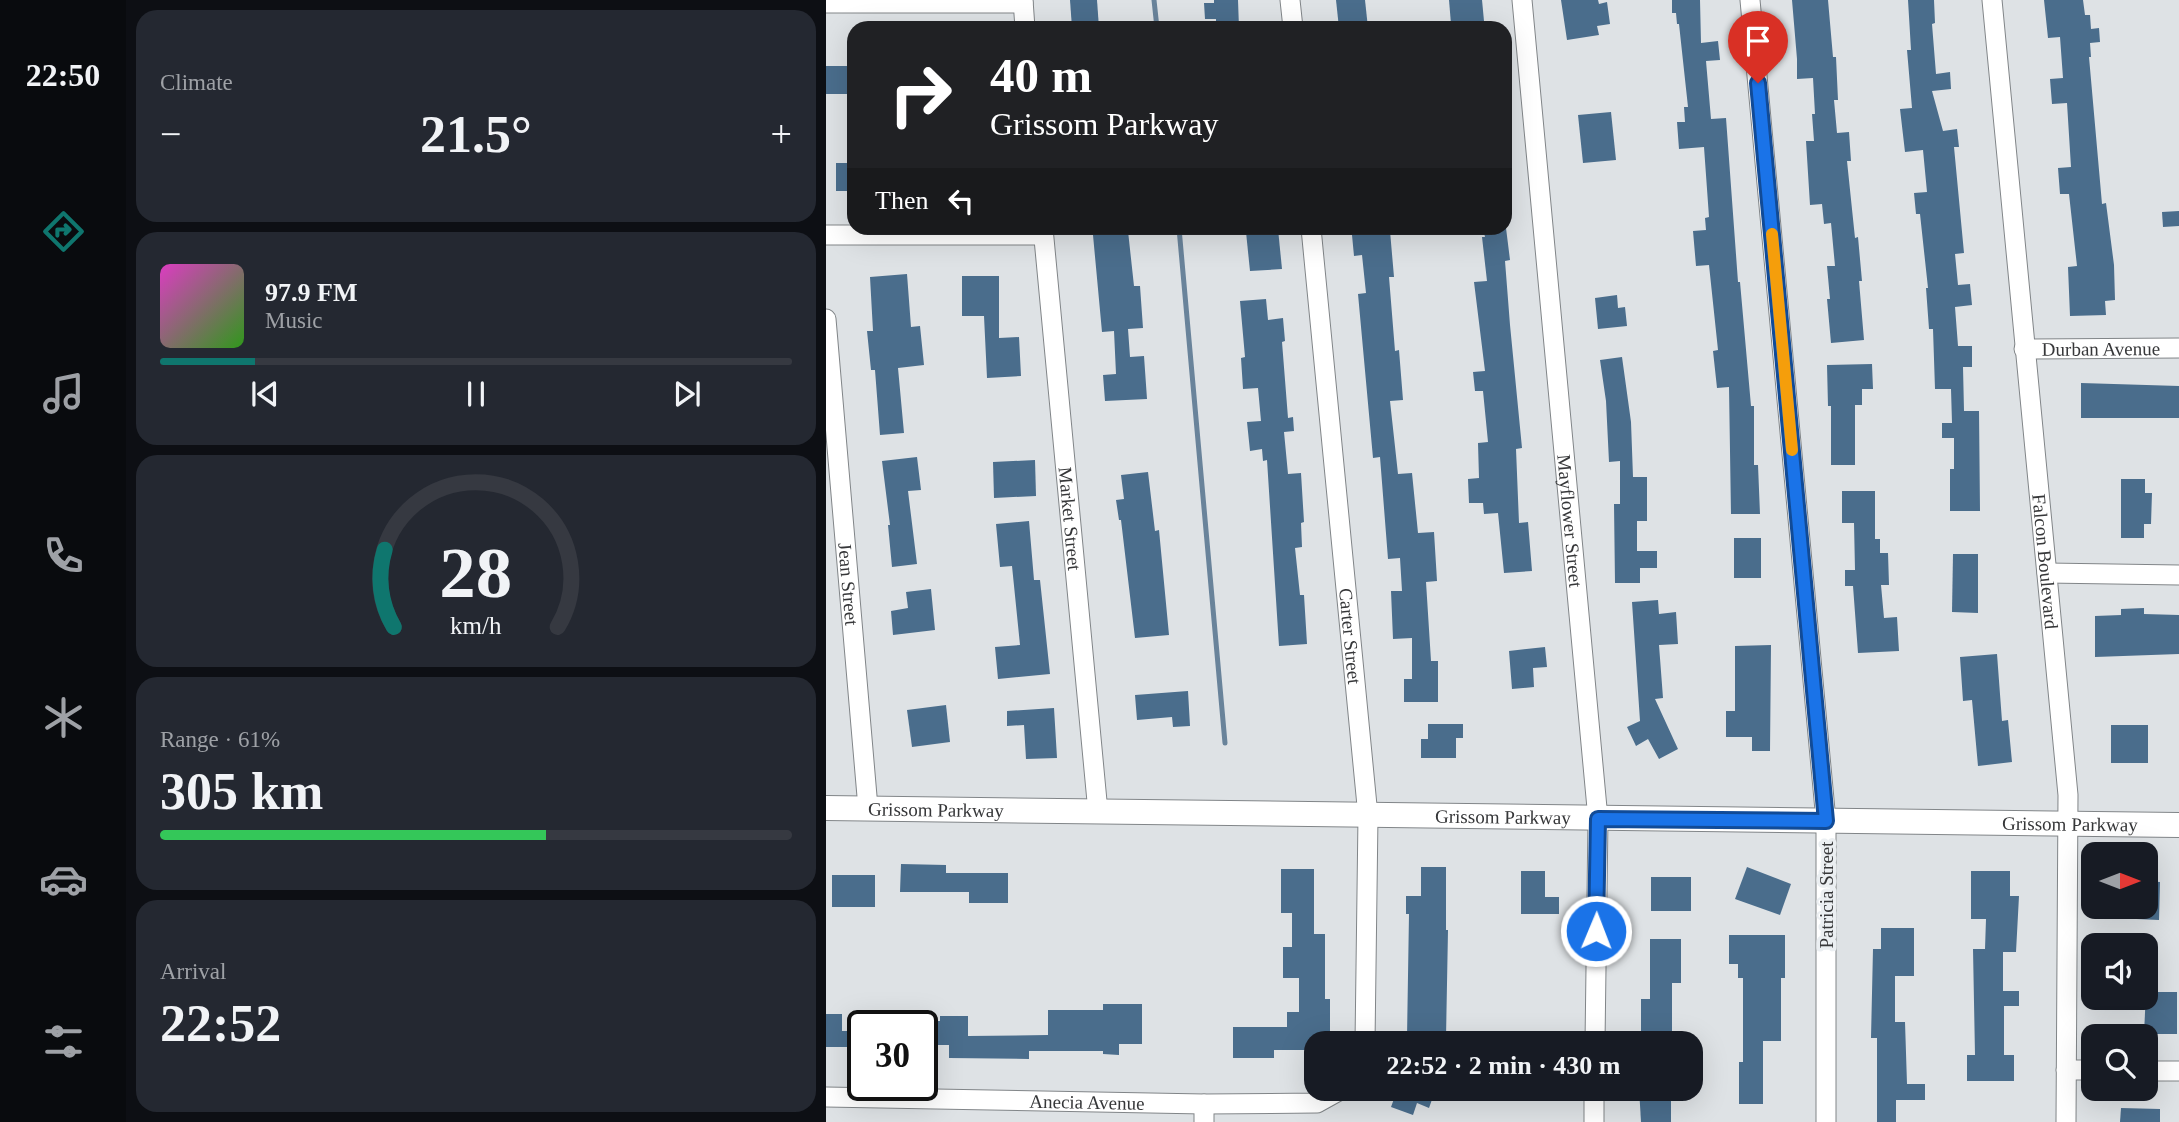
<!DOCTYPE html>
<meta charset="utf-8">
<style>
body{margin:0;font-family:"Times New Roman",serif;background:#242831;color:#f1f3f6;height:100vh;display:flex;flex-direction:column;font-size:26px;white-space:nowrap}
*{box-sizing:border-box;margin:0}
p{font-size:23px;color:#9ea1a6}
.icon{flex:none;width:38px;height:38px;fill:none;stroke:currentColor;stroke-width:2;stroke-linecap:round;stroke-linejoin:round}
.map{position:relative;flex:1;overflow:hidden}
.drawer{display:flex;flex-direction:column;gap:10px;padding:10px;background:#0d0f14;width:700px}
.drawer>*{flex:none}
.hud{position:absolute;left:21px;top:21px;width:665px;height:214px;border-radius:21px;box-shadow:0 7px 28px #0002;background:#202124;color:#fff;overflow:hidden}
.needle{width:46px;rotate:90deg}
.buttons{position:absolute;left:1255px;top:842px;display:grid;gap:14px}
.buttons a{display:grid;place-items:center;width:77px;height:77px;border-radius:14px;background:#171b24;box-shadow:0 7px 28px #0002;font-size:35px}
.speed{position:absolute;left:21px;top:1010px;display:flex;gap:14px;font-size:35px;font-weight:700;text-align:center}
.speed>*{display:grid;place-content:center;width:91px;height:91px;border-radius:50%;background:#171b24;box-shadow:0 7px 28px #0002;line-height:1}
.speed .limit{border:4px solid #111;border-radius:10px;background:#fff;color:#111}
.pin{position:absolute;display:grid;place-items:center;width:60px;height:60px;color:#fff;margin:-72px -30px;border-radius:50% 50% 50% 0;rotate:-45deg;box-shadow:0 0 7px #0007}
.pin .icon{rotate:45deg}
.me{position:absolute;width:77px;margin:-38px;rotate:1deg;stroke-linejoin:round;filter:drop-shadow(0 0 5px #0008)}
.turn{display:flex;align-items:center;gap:24px;height:147px;padding:0 28px;font-size:32px}
.turn .icon{width:91px;height:91px;stroke-width:2.5}
.turn b{display:block;font-size:49px;line-height:60px}
.then{display:flex;align-items:center;height:66px;padding:0 28px;background:#0003;gap:14px;font-size:26px}
.big{font-size:52px;font-weight:800;line-height:1.1}
.drawer .widget{flex:1;display:flex;flex-direction:column;justify-content:center;gap:10px;min-width:0;padding:0 24px;border-radius:21px;background:#242831}
.drawer .dial{align-items:center;gap:0}
.dial svg{height:182px;overflow:visible;fill:none;stroke:#363941;stroke-width:7;stroke-linecap:round;text-anchor:middle}
.dial text{fill:#f1f3f6;stroke:none}
.song{display:flex;align-items:center;gap:21px}
.cover{width:84px;height:84px;border-radius:10px;background:linear-gradient(135deg,hsl(310 70% 55%),hsl(110 70% 35%))}
.played{height:7px;border-radius:4px;background:linear-gradient(90deg,#0f766e 15%,#363941 15%)}
.keys{display:flex;justify-content:space-around;direction:ltr}
.heat{display:flex;justify-content:space-between;align-items:center;font-size:38px;direction:ltr}
.charge{height:10px;border-radius:5px;background:linear-gradient(90deg,#34c759 61%,#363941 0)}
.trip{position:absolute;left:478px;top:1031px;width:399px;height:70px;border-radius:21px;background:#171b24;box-shadow:0 7px 28px #0002;font-weight:800;line-height:70px;text-align:center}
main{display:flex;flex:1;min-height:0}
.tab-bar{display:flex;flex-direction:column;width:126px;justify-content:space-around;align-items:center;background:#090b0e;color:#9ea1a6}
.tab-bar .icon{width:49px;height:49px}
.tab-bar .current{color:#0f766e}
.tab-bar b{font-size:32px;color:#f1f3f6}
.map>svg:first-child{display:block}
.lines{fill:none;stroke-linecap:round;stroke-linejoin:round}
.stream{stroke:#69839a;stroke-width:5}
.building{fill:#4a6d8c}
.minor-casing{stroke:#818588;stroke-width:21}
.major-casing{stroke:#818588;stroke-width:26}
.minor{stroke:#fff;stroke-width:19}
.major{stroke:#fff;stroke-width:24}
.route-casing{stroke:#114b97;stroke-width:18}
.route{stroke:#1a73e8;stroke-width:12}
.slow{stroke:#f59e0b;stroke-width:12}
.labels{text-anchor:middle;dominant-baseline:central;stroke-width:7;stroke-linejoin:round;paint-order:stroke}
.street-label{font-size:19px;fill:#363739;stroke:#ebeff2}
</style>
<main>
<nav class="tab-bar">
<b>22:50</b>
<svg class="icon current" aria-label="directions" viewBox="0 0 24 24"><path d="M12 3l9 9-9 9-9-9zM9 14v-3h6M13 9l2 2-2 2"/></svg>
<svg class="icon" aria-label="music" viewBox="0 0 24 24"><path d="M9 18V5l10-2v13"/><circle cx="6" cy="18" r="3"/><circle cx="16" cy="16" r="3"/></svg>
<svg class="icon" aria-label="phone" viewBox="0 0 24 24"><path d="M5 4h4l2 5-3 2q2 4 5 5l2-3 5 2v4C11 20 4 13 5 4z"/></svg>
<svg class="icon" aria-label="climate" viewBox="0 0 24 24"><path d="M12 3v18M4 7l16 10M4 17L20 7"/></svg>
<svg class="icon" aria-label="car" viewBox="0 0 24 24"><path d="M5 17H2v-5l4-1 3-4h7l3 4 3 1v5h-3M9 17h6M6 11h13"/><circle cx="7" cy="17" r="2"/><circle cx="17" cy="17" r="2"/></svg>
<svg class="icon" aria-label="filters" viewBox="0 0 24 24"><path d="M4 7h16M4 17h16"/><circle cx="9" cy="7" r="2"/><circle cx="15" cy="17" r="2"/></svg>
</nav>
<section class="drawer">
<div class="widget"><p>Climate</p>
<div class="heat"><a>−</a><b class="big">21.5°</b><a>+</a></div>
</div>
<div class="widget">
<div class="song"><i class="cover"></i><div><b>97.9 FM</b><p>Music</p></div></div>
<div class="played"></div>
<div class="keys"><svg class="icon" aria-label="previous" viewBox="0 0 24 24"><path d="M18 5L8 12l10 7zM5 5v14"/></svg><svg class="icon" aria-label="pause" viewBox="0 0 24 24"><path d="M8 5v14M16 5v14"/></svg><svg class="icon" aria-label="next" viewBox="0 0 24 24"><path d="M6 5l10 7-10 7zM19 5v14"/></svg></div>
</div>
<div class="widget dial"><svg viewBox="0 0 100 80">
<path d="M14 69A42 42 0 1 1 86 69"/>
<path d="M14 69A42 42 0 0 1 10 35" stroke="#0f766e"/>
<text x="50" y="56" font-size="32" font-weight="700">28</text>
<text x="50" y="72" font-size="11">km/h</text>
</svg></div>
<div class="widget"><p>Range · 61%</p><b class="big">305 km</b><div class="charge"></div></div>
<div class="widget"><p>Arrival</p><b class="big">22:52</b></div>
</section>
<div class="map">
<svg width="1353" height="1122" viewBox="0 0 1353 1122">
<rect width="100%" height="100%" fill="#dee2e5"/>
<g class="lines">
<g class="stream">
<polyline points="328,0 331,28"/>
<polyline points="353,228 399,743"/>
</g>
</g>
<g class="building">
<polygon points="244,0 271,0 273,28 246,28"/>
<polygon points="388,0 412,0 413,28 390,28 390,19 379,19 378,3 388,3"/>
<polygon points="510,0 539,0 542,28 513,28"/>
<polygon points="623,0 656,0 658,21 625,24"/>
<polygon points="735,0 772,0 773,4 781,2 784,24 771,26 773,35 741,40"/>
<polygon points="846,0 874,0 875,43 892,41 894,60 880,61 885,119 900,118 912,282 914,282 925,406 928,406 928,465 932,465 934,514 905,514 903,387 891,388 887,351 892,350 883,265 870,266 867,231 880,230 879,218 883,217 878,147 853,149 851,122 859,122 858,107 862,107 853,24 851,24 850,13 846,13"/>
<polygon points="966,0 1002,0 1007,57 1010,57 1012,100 1008,100 1011,133 1023,132 1025,161 1021,161 1029,238 1032,237 1036,281 1033,281 1038,340 1005,343 1001,299 1004,299 1001,266 1009,266 1005,223 998,224 996,204 984,205 980,141 988,141 986,114 989,114 987,78 971,79 971,59"/>
<polygon points="1082,0 1108,0 1109,23 1106,24 1110,74 1124,72 1125,89 1106,91 1117,131 1131,129 1133,147 1128,147 1138,253 1129,254 1132,285 1144,284 1146,305 1129,307 1132,346 1146,346 1146,367 1137,367 1138,411 1153,411 1154,511 1124,511 1124,469 1128,469 1128,438 1116,438 1116,423 1126,423 1125,389 1109,389 1107,329 1103,329 1100,288 1102,288 1094,214 1090,214 1088,193 1101,192 1097,150 1079,152 1074,109 1086,108 1081,50 1085,50"/>
<polygon points="1218,0 1257,0 1259,15 1264,15 1265,29 1273,28 1274,42 1264,43 1265,57 1263,57 1276,204 1280,203 1288,265 1289,300 1279,301 1280,315 1244,316 1242,267 1251,266 1243,194 1234,194 1232,168 1245,167 1241,103 1226,104 1224,79 1237,78 1234,37 1222,38"/>
<rect x="0" y="66" width="24" height="28"/>
<polygon points="785,112 790,160 757,163 752,115"/>
<rect x="10" y="163" width="18" height="28"/>
<polygon points="1353,211 1353,226 1337,227 1336,212"/>
<polygon points="657,228 680,228 684,260 679,261 684,325 696,448 690,449 693,523 702,522 706,571 678,573 672,513 658,514 657,503 643,503 642,479 653,478 652,443 662,442 657,391 649,391 647,372 659,371 648,282 661,281 656,237 659,237"/>
<polygon points="452,229 456,269 424,271 420,232"/>
<polygon points="302,231 308,286 314,286 317,328 302,329 304,357 318,356 321,399 279,401 277,375 290,374 288,331 276,332 267,235"/>
<polygon points="564,231 568,277 563,277 569,351 573,350 577,400 564,401 572,474 586,473 592,533 608,532 611,581 600,582 605,661 612,661 612,702 578,702 578,679 586,679 586,638 567,639 565,591 576,591 574,558 562,559 554,457 547,458 532,294 540,293 536,255 528,256 526,235"/>
<polygon points="81,274 85,327 94,326 98,365 72,368 78,433 54,435 49,370 45,370 41,331 47,331 44,277"/>
<polygon points="136,276 173,276 173,338 193,337 195,376 161,378 158,316 136,316"/>
<polygon points="791,295 792,308 799,307 801,326 772,329 769,298"/>
<polygon points="440,299 442,320 457,318 459,341 456,342 462,418 467,417 468,431 458,432 462,474 475,473 478,522 475,523 476,547 469,548 474,595 478,595 481,644 453,646 441,460 437,461 436,449 424,451 421,422 435,421 432,388 417,389 415,358 419,357 414,301"/>
<polygon points="796,357 805,422 807,477 821,477 821,521 811,521 811,551 831,551 831,568 814,568 814,583 789,583 788,504 794,504 794,461 783,462 780,401 774,360"/>
<polygon points="1046,364 1047,389 1036,389 1036,405 1029,405 1029,465 1005,465 1005,406 1002,406 1001,365"/>
<polygon points="1255,383 1353,386 1353,418 1255,418"/>
<polygon points="91,457 95,490 82,491 91,564 66,567 62,525 64,525 56,461"/>
<polygon points="209,460 210,496 168,498 167,462"/>
<polygon points="322,472 329,531 333,530 343,635 309,638 295,520 293,520 290,500 298,499 295,475"/>
<polygon points="1295,479 1319,479 1319,493 1326,493 1325,524 1318,524 1318,538 1295,538"/>
<polygon points="1016,491 1049,491 1049,539 1054,539 1054,553 1062,553 1063,585 1055,585 1058,618 1071,617 1073,651 1032,653 1027,586 1019,586 1019,570 1029,570 1028,523 1016,523"/>
<polygon points="203,521 208,580 214,580 224,674 172,679 169,647 194,645 186,566 174,567 170,524"/>
<rect x="908" y="538" width="27" height="40"/>
<polygon points="1127,554 1152,554 1152,613 1126,612"/>
<polygon points="105,589 109,630 67,635 65,611 82,608 80,592"/>
<polygon points="832,600 833,614 850,612 852,644 833,645 837,698 829,699 852,749 833,759 822,739 810,746 801,727 814,721 806,602"/>
<polygon points="1318,608 1318,614 1353,615 1353,654 1269,657 1269,616 1295,615 1295,609"/>
<polygon points="945,645 944,751 926,751 926,737 900,737 900,711 909,711 909,646"/>
<polygon points="719,647 721,667 707,668 708,687 686,689 683,651"/>
<polygon points="1171,654 1176,721 1182,720 1186,762 1152,766 1146,700 1137,701 1134,657"/>
<polygon points="362,691 364,726 347,727 346,717 311,720 309,695"/>
<polygon points="120,705 124,742 86,747 81,710"/>
<polygon points="228,708 231,758 200,759 198,725 181,726 181,711"/>
<polygon points="602,724 637,724 637,738 630,738 630,758 595,758 595,739 602,739"/>
<rect x="1285" y="725" width="37" height="38"/>
<polygon points="75,864 120,865 120,873 182,873 182,903 143,903 143,892 74,892"/>
<polygon points="595,867 620,867 620,930 622,930 620,1038 581,1038 583,914 580,914 580,896 595,896"/>
<polygon points="921,867 965,884 954,915 909,899"/>
<polygon points="455,869 488,869 488,934 499,934 499,999 504,999 504,1043 490,1043 490,1050 448,1050 448,1058 407,1058 407,1027 461,1027 461,1012 473,1012 473,978 457,978 457,947 466,947 466,913 455,913"/>
<polygon points="695,871 719,871 719,897 733,897 733,914 695,914"/>
<polygon points="1145,871 1184,871 1184,896 1193,896 1190,952 1177,952 1177,991 1193,991 1193,1006 1178,1006 1178,1055 1188,1055 1188,1081 1141,1081 1141,1055 1149,1055 1147,949 1159,949 1160,919 1145,919"/>
<rect x="6" y="875" width="43" height="32"/>
<rect x="825" y="877" width="40" height="34"/>
<polygon points="1320,881 1334,882 1333,920 1288,918 1288,906 1320,906"/>
<polygon points="1055,928 1088,928 1088,976 1069,976 1069,1022 1079,1022 1081,1084 1099,1084 1099,1100 1070,1100 1070,1122 1051,1122 1051,1038 1045,1038 1047,949 1055,949"/>
<polygon points="903,935 959,935 959,978 955,978 955,1041 937,1041 937,1104 913,1104 913,1062 917,1062 917,978 912,978 912,964 903,964"/>
<polygon points="824,939 855,939 855,983 846,983 846,1039 815,1039 815,999 824,999"/>
<polygon points="1320,992 1351,992 1351,1034 1318,1034"/>
<polygon points="277,1004 316,1004 316,1044 293,1044 293,1055 277,1054 277,1051 203,1051 203,1059 123,1058 123,1045 96,1045 96,1021 114,1021 114,1016 142,1016 142,1036 222,1035 222,1010 277,1010"/>
<polygon points="0,1014 16,1014 16,1031 37,1031 37,1047 0,1047"/>
<polygon points="572,1088 610,1088 603,1108 591,1103 587,1115 565,1107"/>
<polygon points="813,1088 845,1088 845,1122 815,1122"/>
<polygon points="1295,1108 1334,1109 1334,1122 1294,1122"/>
</g>
<g class="lines">
<g class="minor-casing">
<g id="minor">
<polyline points="197,0 199,28"/>
<polyline points="464,0 467,28"/>
<path id="s1" d="M696 0 772 819 769 1043"/>
<polyline points="924,0 1000,821 1000,1122"/>
<path id="s2" d="M1166 0 1242 795 1240 1122"/>
<polyline points="0,3 197,3"/>
<path id="s3" d="M217 228 272 812"/>
<path id="s4" d="M485 228 542 816 539 1043"/>
<polyline points="0,235 217,235"/>
<path id="s5" d="M0 319 42 808"/>
<path id="s6" d="M1198 349 1353 348"/>
<polyline points="1221,573 1353,575"/>
<polyline points="1240,1070 1267,1070"/>
<polyline points="1320,1071 1353,1071"/>
<path id="s7" d="M0 1097 378 1104 491 1103 518 1088"/>
<polyline points="378,1122 378,1104"/>
<polyline points="768,1122 768,1088"/>
</g>
</g>
<g class="major-casing">
<g id="major">
<path id="s8" d="M0 808 1353 825"/>
</g>
</g>
<use href="#minor" class="minor"/>
<use href="#major" class="major"/>
</g>
<g class="lines">
<g class="route-casing">
<polyline id="route" points="770,931 772,819 1000,821 932,83"/>
</g>
<use href="#route" class="route"/>
<polyline class="slow" points="946,234 966,450"/>
</g>
<g class="labels">
<g class="street-label">
<text stroke="none"><textPath href="#s6" startOffset="77">Durban Avenue</textPath></text>
<text stroke="none"><textPath href="#s3" startOffset="292">Market Street</textPath></text>
<text stroke="none"><textPath href="#s1" startOffset="523">Mayflower Street</textPath></text>
<text stroke="none"><textPath href="#s2" startOffset="564">Falcon Boulevard</textPath></text>
<text stroke="none"><textPath href="#s5" startOffset="266">Jean Street</textPath></text>
<text stroke="none"><textPath href="#s4" startOffset="410">Carter Street</textPath></text>
<text stroke="none"><textPath href="#s8" startOffset="110">Grissom Parkway</textPath></text>
<text stroke="none"><textPath href="#s8" startOffset="677">Grissom Parkway</textPath></text>
<text stroke="none"><textPath href="#s8" startOffset="1244">Grissom Parkway</textPath></text>
<text transform="translate(1000 895) rotate(-90)">Patricia Street</text>
<text stroke="none"><textPath href="#s7" startOffset="261">Anecia Avenue</textPath></text>
</g>
</g>
</svg>
<div class="buttons">
<a><svg class="needle" viewBox="-14 -14 28 28"><path d="M0-13l5 13h-10z" fill="#e53935"/><path d="M0 13l5-13h-10z" fill="#9ea1a6"/></svg></a>
<a><svg class="icon" aria-label="sound" viewBox="0 0 24 24"><path d="M4 9h4l5-4v14l-5-4H4zM17 9q2 3 0 6"/></svg></a>
<a><svg class="icon" aria-label="search" viewBox="0 0 24 24"><circle cx="10" cy="10" r="6"/><path d="M15 15l6 6"/></svg></a>
</div>
<div class="speed"><div class="limit">30</div></div>
<div class="pin" style="left:932px;top:83px;background:#d93025"><svg class="icon" aria-label="arrive" viewBox="0 0 24 24"><path d="M6 21V4h12l-3 4 3 4H6"/></svg></div>
<svg class="me" style="left:770px;top:931px" viewBox="-20 -20 40 40"><circle r="17" fill="#1a73e8" stroke="#fff" stroke-width="3"/><path d="M0-11L8 9 0 5-8 9z" fill="#fff"/></svg>
<div class="trip">22:52 · 2 min · 430 m</div>
<div class="hud">
<div class="turn"><svg class="icon" aria-label="right" viewBox="0 0 24 24"><path d="M7 20v-9h11M14 6l5 5-5 5"/></svg><div><b>40 m</b>Grissom Parkway</div></div>
<div class="then">Then<svg class="icon" aria-label="left" viewBox="0 0 24 24"><path d="M17 20v-9H6M10 6l-5 5 5 5"/></svg></div>
</div>
</div>
</main>
